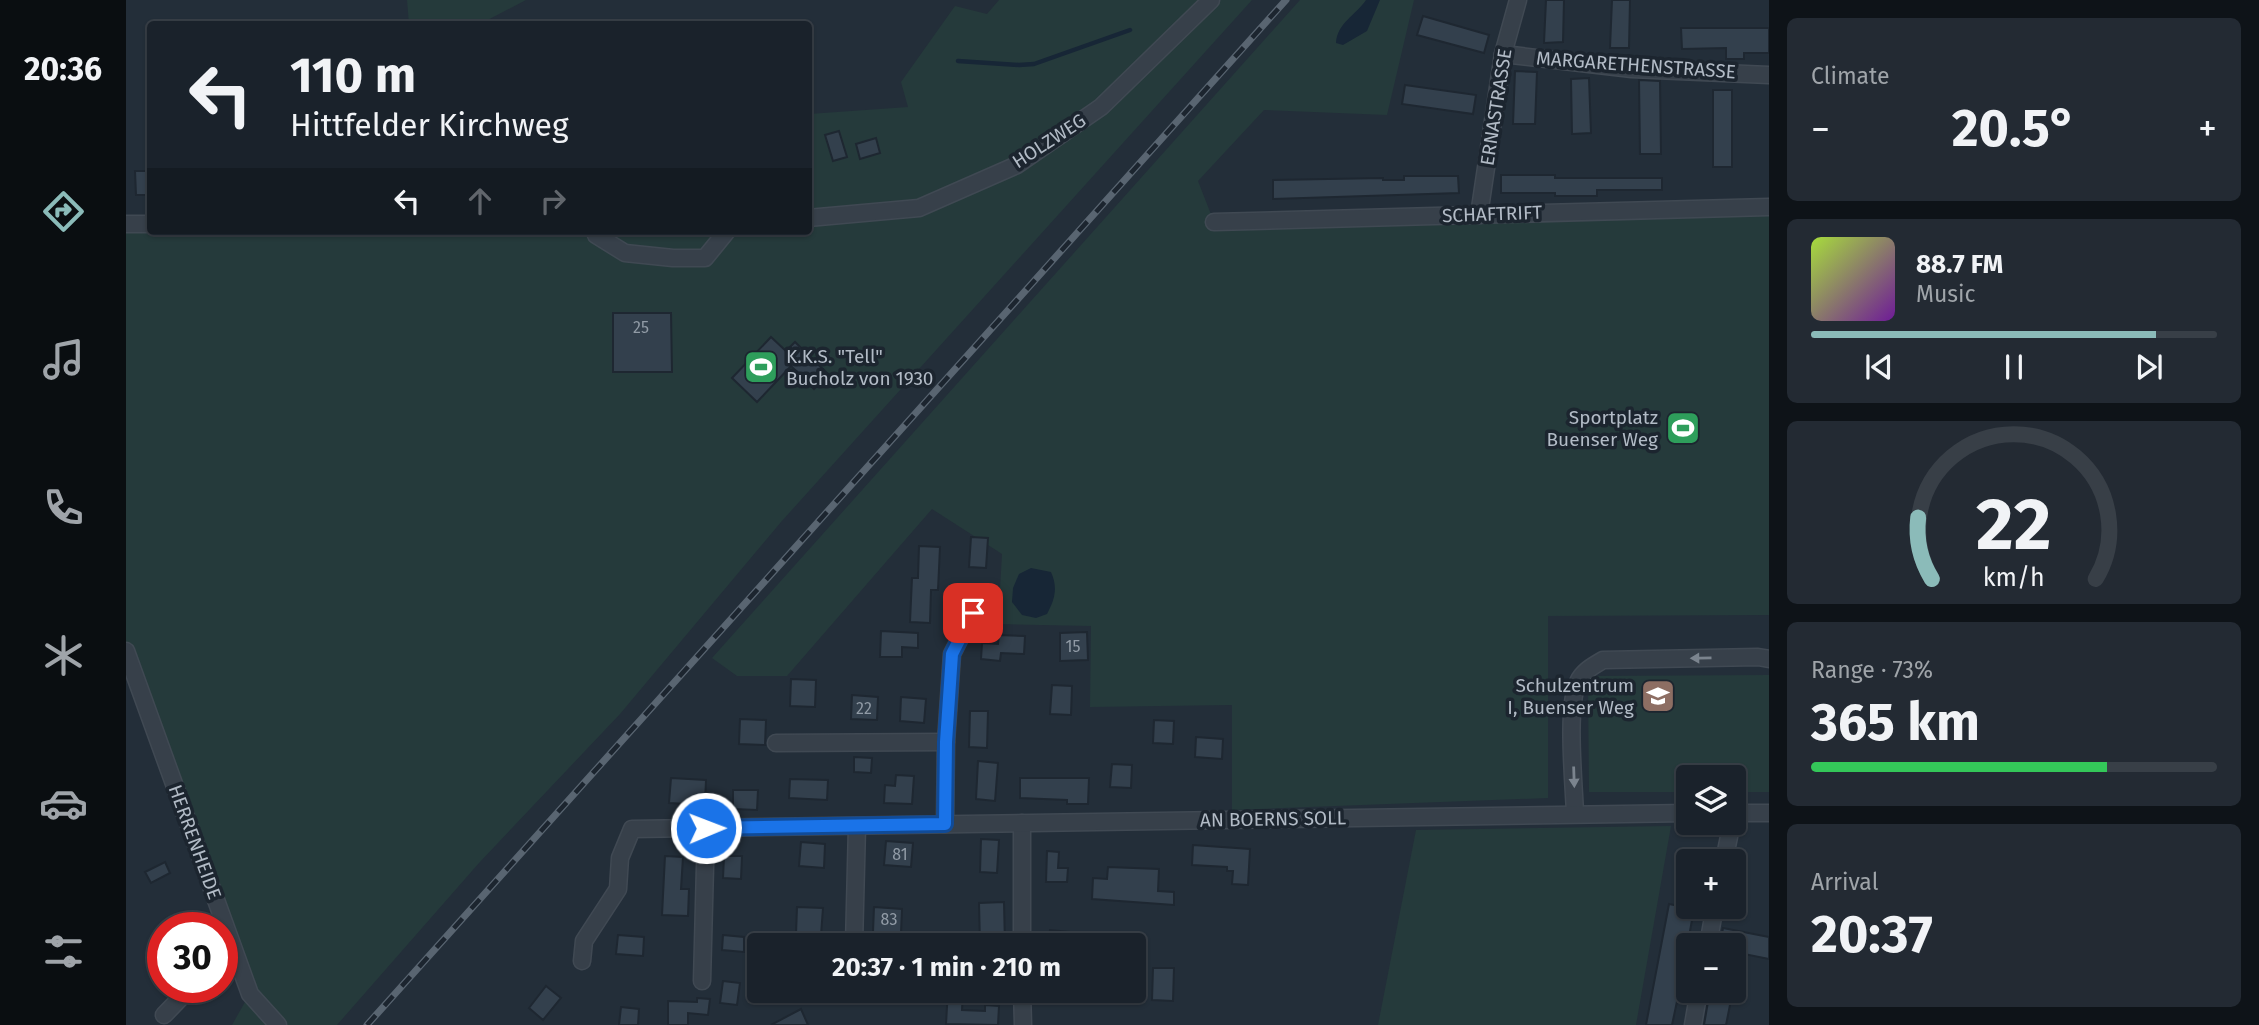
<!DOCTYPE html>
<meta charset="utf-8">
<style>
body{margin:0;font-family:"Fira Sans",sans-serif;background:#232a33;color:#f1f3f6;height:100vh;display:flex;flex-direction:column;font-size:26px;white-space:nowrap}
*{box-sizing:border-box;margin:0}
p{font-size:23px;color:#9fa4a9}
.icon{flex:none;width:38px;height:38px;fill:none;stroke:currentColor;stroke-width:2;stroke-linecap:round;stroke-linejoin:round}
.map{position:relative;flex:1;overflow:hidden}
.details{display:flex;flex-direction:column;gap:18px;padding:18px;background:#0e1318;width:490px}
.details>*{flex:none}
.guide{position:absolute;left:21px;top:21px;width:665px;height:214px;border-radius:7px;box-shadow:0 2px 5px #0004,0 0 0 2px #383f47;background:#1a222b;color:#f1f3f6;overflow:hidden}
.fabs{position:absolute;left:1550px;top:765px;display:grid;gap:14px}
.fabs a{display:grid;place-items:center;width:70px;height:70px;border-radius:7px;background:#1a222b;box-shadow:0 2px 5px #0004,0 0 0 2px #383f47;font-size:35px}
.speed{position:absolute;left:21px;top:912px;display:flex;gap:14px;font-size:35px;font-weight:700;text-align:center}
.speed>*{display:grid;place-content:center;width:91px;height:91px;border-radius:50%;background:#1a222b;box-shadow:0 2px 5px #0004,0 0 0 2px #383f47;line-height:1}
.speed .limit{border:10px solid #d22;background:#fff;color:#111}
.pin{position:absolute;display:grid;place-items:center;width:60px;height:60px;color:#fff;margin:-30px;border-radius:14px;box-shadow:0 4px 10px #0006}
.me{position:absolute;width:77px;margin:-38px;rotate:89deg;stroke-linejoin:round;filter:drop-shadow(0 0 5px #0008)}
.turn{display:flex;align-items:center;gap:24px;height:147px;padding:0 28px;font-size:32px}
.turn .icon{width:91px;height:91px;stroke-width:2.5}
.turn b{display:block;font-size:49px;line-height:60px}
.lanes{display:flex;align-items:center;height:66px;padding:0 28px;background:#0003;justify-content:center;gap:35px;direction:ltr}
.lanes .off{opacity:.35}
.big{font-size:52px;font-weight:700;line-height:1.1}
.details .widget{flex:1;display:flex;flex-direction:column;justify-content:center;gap:10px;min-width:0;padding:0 24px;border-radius:10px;background:#232a33}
.details .dial{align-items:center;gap:0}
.dial svg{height:182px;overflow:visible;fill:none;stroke:#383f47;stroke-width:7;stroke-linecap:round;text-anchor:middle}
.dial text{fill:#f1f3f6;stroke:none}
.song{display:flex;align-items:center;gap:21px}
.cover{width:84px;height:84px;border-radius:10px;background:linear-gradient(135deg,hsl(80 70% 55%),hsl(280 70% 35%))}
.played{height:7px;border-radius:4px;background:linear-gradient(90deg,#8bbbb9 85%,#383f47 85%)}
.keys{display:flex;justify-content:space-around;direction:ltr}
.heat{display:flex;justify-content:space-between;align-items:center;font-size:38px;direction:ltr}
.charge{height:10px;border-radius:5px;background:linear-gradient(90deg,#34c759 73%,#383f47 0)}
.trip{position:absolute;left:621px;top:933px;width:399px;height:70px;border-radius:7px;background:#1a222b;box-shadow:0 2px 5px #0004,0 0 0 2px #383f47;font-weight:700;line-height:70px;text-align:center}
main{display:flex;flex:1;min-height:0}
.dock{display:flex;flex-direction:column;width:126px;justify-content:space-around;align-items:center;background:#0a0e11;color:#9fa4a9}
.dock .icon{width:49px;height:49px}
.dock .current{color:#8bbbb9}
.dock b{font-size:32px;color:#f1f3f6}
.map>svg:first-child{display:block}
.green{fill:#253a3b}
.water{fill:#172636}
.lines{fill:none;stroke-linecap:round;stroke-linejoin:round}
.stream{stroke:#172636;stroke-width:4.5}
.building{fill:#33404d;stroke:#1e2731;stroke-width:2}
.minor-casing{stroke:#404953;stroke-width:19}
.minor{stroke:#37404a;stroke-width:16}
.rail-casing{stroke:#596571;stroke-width:7}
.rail{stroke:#1c252f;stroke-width:4.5;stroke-dasharray:13;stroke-linecap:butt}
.oneway{fill:#7b848e}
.route-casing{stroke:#114b97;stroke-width:18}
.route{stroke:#1a73e8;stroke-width:12}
.labels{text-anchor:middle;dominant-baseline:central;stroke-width:7;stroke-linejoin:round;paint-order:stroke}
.number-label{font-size:16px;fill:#919ba6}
.street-label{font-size:19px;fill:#b2bbc6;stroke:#1c252f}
.poi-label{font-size:19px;fill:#b2bbc6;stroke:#1c252f;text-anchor:end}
</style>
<main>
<nav class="dock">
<b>20:36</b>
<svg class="icon current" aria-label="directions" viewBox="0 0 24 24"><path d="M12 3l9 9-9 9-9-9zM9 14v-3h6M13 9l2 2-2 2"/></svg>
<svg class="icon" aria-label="music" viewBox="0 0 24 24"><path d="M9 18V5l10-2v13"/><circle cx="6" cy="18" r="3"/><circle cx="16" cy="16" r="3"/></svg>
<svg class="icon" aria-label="phone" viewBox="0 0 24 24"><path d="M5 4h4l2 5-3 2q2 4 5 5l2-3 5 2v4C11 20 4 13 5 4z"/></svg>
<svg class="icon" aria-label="climate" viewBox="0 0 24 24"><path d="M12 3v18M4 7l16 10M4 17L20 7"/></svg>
<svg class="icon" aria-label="car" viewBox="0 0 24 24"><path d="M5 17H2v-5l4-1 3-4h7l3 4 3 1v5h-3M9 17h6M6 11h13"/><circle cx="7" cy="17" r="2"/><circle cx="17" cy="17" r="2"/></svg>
<svg class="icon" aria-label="filters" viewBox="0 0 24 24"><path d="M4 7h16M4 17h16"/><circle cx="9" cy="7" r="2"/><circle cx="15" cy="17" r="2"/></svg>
</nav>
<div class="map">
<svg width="1643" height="1025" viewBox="0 0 1643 1025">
<rect width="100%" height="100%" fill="#232e39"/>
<g class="green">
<polygon points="281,0 400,0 354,24 283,24"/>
<polygon points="873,0 1126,0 655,522 494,714 353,863 211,1025 106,1025 124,993 0,651 0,224 24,231 682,231 683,114 782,107 775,82 829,6 861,14"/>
<polygon points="1174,0 1288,0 1261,115 1138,110 1072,181 1088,222 1643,207 1643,615 1422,616 1422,798 1106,810 1106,705 964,707 965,626 872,624 876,554 806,509 661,676 611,676 586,658"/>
<polygon points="1643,675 1643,792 1608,792 1608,777 1563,777 1563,792 1463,792 1462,676"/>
<polygon points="1545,826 1510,1025 1252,1025 1290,830"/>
</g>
<g class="water">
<path d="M1240 0H1254L1241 31 1217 45 1210 43C1211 23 1230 15 1240 0Z"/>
<path d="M905 568 925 572C932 588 929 599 921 614L910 618 896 615 886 602 887 588 893 574Z"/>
</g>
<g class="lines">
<polyline class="stream" points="832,61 893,65 908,64 1004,30"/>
</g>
<g class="building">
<polygon points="1420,0 1438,0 1437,42 1418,43"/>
<polygon points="1486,0 1504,0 1503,48 1484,48"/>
<polygon points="1297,16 1363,35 1358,53 1291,35"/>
<polygon points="1555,28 1643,28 1643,53 1618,53 1618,59 1600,59 1600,48 1556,49"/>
<polygon points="1389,71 1411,72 1409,124 1387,124"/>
<polygon points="1463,78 1465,133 1446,134 1445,79"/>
<polygon points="1513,80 1534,81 1535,154 1514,154"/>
<polygon points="1279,85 1350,95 1347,114 1276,104"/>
<rect x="1587" y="90" width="19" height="77"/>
<polygon points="713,131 721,157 707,161 699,135"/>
<polygon points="750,138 754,153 734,159 730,144"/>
<polygon points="9,171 24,171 24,195 10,195"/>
<polygon points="1375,175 1429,175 1429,178 1536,178 1536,190 1471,190 1471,196 1429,196 1429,193 1375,193"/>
<polygon points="1278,176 1332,176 1333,193 1147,199 1147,180 1257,178 1257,180 1278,180"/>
<polygon points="487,313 545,313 546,372 487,372"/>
<polygon points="645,337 660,351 669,342 702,374 688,389 665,366 631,402 606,378"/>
<polygon points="845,537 862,538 860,568 843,567"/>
<polygon points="793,546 814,547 812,590 805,590 804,623 784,622 786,578 792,578"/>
<polygon points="755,631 792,633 792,648 776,647 776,657 754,657"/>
<polygon points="961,632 962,660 934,661 934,633"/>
<polygon points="873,635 899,636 898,654 875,653 874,661 855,659 856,643 872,644"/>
<polygon points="665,679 690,680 689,707 664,706"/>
<polygon points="926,685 946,686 945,715 924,714"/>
<polygon points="726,695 752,697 751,720 725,719"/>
<polygon points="775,697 800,699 798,723 774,721"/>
<polygon points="844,711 862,711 861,748 843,747"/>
<polygon points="614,719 640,720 639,745 613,744"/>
<polygon points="1028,720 1048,721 1047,744 1027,743"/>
<polygon points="1070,737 1097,739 1096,759 1069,757"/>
<polygon points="728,757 746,758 745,773 728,772"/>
<polygon points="852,761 872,763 869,801 850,799"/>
<polygon points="986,764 1006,765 1005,788 984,787"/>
<polygon points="770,775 788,776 786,804 758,803 759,785 769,786"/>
<polygon points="545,778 580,780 579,805 543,803"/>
<polygon points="894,778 963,778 962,804 941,804 941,800 894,798"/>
<polygon points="664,779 702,780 701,800 663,798"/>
<polygon points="607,790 632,790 631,810 607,809"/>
<polygon points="855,839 873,840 871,873 854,872"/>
<polygon points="760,841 787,843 785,867 758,865"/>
<polygon points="675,842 699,844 698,868 673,866"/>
<polygon points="1067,845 1124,849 1122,885 1106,884 1107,871 1101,871 1101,867 1066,865"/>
<polygon points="921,851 933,852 932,868 942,868 941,882 920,882"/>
<polygon points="539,856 557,857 555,889 563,889 562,916 536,915"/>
<polygon points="598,856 616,856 615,879 597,878"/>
<polygon points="39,862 44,873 25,883 19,872"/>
<polygon points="982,867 1033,869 1032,891 1048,892 1048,905 966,899 967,878 981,879"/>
<polygon points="878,902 879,945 854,945 853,903"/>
<polygon points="1543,904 1568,909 1553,992 1546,1025 1520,1025"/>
<polygon points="671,907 697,908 695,935 670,934"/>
<polygon points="748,907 776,909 775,933 747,932"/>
<polygon points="1597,928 1643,937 1643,959 1608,952 1608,945 1594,945"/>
<polygon points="924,930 943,932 942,945 923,945"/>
<polygon points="492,935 518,937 517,956 490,954"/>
<polygon points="597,935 618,937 618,952 596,950"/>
<polygon points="1027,968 1048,968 1047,1001 1026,1000"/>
<polygon points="597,981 614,983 611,1005 594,1003"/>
<polygon points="420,986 435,998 417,1020 403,1008"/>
<polygon points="822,990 837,990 836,1010 859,1011 859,1005 873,1006 872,1025 820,1024"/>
<polygon points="1584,990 1607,990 1600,1025 1578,1025"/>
<polygon points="571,998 584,999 582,1015 562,1013 562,1025 542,1025 542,1001 571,1002"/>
<polygon points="495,1007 513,1009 512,1025 493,1025"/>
<polygon points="675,1009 682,1025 645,1025"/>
</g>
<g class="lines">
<g class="minor-casing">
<g id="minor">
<polyline points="1377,54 1506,69 1643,75"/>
<polyline points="1353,215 1377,54 1392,0"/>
<polyline points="682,218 793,208 891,165 975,107 1085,0"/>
<polyline points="1088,222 1643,207"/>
<polyline points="0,224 24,224"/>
<polyline points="469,231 470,235 499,253 547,258 579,258 601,231"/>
<polyline points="0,651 124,994 152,1025"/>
<polyline points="650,743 820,742"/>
<polyline points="1608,813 1643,813"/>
<path d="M1449 814C1448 784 1440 707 1452 682 1457 671 1467 666 1477 660L1632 657 1643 659"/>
<polyline points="896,823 896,945"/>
<polyline points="819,824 820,742 826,654 847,613"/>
<polyline points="1598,861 1606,822"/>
<polyline points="728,945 731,826"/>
<polyline points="1582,945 1589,906"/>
<polyline points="456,961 458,941 492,889 494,858 506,829 1563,813"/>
<polyline points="576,981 580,828"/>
<polyline points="896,990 897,1025"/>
<polyline points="726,993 727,990"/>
<polyline points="38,1015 65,987"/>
<polyline points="1567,1025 1573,990"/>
</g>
</g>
<use href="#minor" class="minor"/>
<g class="rail-casing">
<polyline id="rail" points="241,1025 1160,0"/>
</g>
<use href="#rail" class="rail"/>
</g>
<defs><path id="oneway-solid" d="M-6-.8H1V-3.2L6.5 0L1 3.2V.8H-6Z" transform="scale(1.75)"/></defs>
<g class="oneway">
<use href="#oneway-solid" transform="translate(1575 658) rotate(179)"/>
<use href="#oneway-solid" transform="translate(1448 777) rotate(88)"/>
</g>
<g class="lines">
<g class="route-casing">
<polyline id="route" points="580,828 819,824 820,742 826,654 847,613"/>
</g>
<use href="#route" class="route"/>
</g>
<defs>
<g id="stadium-square" transform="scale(1.75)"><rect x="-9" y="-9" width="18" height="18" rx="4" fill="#2e9e5b" stroke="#1c252f"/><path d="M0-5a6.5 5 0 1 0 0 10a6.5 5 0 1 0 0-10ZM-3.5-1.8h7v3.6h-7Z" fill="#fff"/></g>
<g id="school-square" transform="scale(1.75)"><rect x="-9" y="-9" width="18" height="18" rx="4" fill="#8d6e63" stroke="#1c252f"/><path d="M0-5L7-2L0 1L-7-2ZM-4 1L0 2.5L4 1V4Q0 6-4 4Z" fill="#fff"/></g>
</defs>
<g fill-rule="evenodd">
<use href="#stadium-square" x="635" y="367"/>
<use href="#stadium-square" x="1557" y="428"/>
<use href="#school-square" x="1532" y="696"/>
</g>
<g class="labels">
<g class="number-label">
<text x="515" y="327">25</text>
<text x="947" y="646">15</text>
<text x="738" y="708">22</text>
<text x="774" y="854">81</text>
<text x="763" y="919">83</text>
</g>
<g class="street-label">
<text transform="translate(1510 65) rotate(4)">MARGARETHENSTRASSE</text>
<text transform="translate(1370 107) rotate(-81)">ERNASTRASSE</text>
<text transform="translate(923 141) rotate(-33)">HOLZWEG</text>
<text transform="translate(1366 214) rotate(-2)">SCHAFTRIFT</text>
<text transform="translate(1147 819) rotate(-1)">AN BOERNS SOLL</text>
<text transform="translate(69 842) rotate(70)">HERRENHEIDE</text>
</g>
<g class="poi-label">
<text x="660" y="356" text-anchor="start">K.K.S. "Tell"<tspan x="660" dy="22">Bucholz von 1930</tspan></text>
<text x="1532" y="417">Sportplatz<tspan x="1532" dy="22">Buenser Weg</tspan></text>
<text x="1508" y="685">Schulzentrum<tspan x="1508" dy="22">I, Buenser Weg</tspan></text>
</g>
</g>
</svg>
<div class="fabs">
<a><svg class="icon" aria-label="layers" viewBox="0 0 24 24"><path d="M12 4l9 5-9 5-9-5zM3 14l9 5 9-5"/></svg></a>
<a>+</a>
<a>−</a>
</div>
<div class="speed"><div class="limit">30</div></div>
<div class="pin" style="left:847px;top:613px;background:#d93025"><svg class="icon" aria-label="arrive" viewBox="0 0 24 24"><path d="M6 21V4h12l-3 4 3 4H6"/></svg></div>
<svg class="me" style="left:580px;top:828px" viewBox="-20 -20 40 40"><circle r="17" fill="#1a73e8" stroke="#fff" stroke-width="3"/><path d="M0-11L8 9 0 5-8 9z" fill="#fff"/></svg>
<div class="trip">20:37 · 1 min · 210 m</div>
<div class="guide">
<div class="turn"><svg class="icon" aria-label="left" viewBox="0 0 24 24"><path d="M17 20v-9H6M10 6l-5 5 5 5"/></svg><div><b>110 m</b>Hittfelder Kirchweg</div></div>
<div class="lanes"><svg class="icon" aria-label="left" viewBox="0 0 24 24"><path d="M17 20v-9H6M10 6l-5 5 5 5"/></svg><svg class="icon off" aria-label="ahead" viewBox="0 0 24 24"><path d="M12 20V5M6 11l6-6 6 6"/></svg><svg class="icon off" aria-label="right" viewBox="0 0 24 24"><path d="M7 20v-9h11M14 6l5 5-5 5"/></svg></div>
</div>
</div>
<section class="details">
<div class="widget"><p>Climate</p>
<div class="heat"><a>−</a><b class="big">20.5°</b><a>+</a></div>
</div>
<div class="widget">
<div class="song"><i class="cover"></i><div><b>88.7 FM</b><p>Music</p></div></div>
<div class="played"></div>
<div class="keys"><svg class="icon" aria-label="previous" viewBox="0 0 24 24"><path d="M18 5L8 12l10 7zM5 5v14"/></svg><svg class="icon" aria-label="pause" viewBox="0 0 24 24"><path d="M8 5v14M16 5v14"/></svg><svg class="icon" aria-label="next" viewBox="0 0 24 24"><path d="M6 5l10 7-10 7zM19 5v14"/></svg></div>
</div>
<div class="widget dial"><svg viewBox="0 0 100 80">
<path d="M14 69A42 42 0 1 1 86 69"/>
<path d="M14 69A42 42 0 0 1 8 42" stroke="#8bbbb9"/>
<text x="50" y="56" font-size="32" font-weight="700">22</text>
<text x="50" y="72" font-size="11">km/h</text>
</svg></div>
<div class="widget"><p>Range · 73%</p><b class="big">365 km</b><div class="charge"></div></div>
<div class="widget"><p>Arrival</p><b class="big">20:37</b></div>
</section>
</main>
